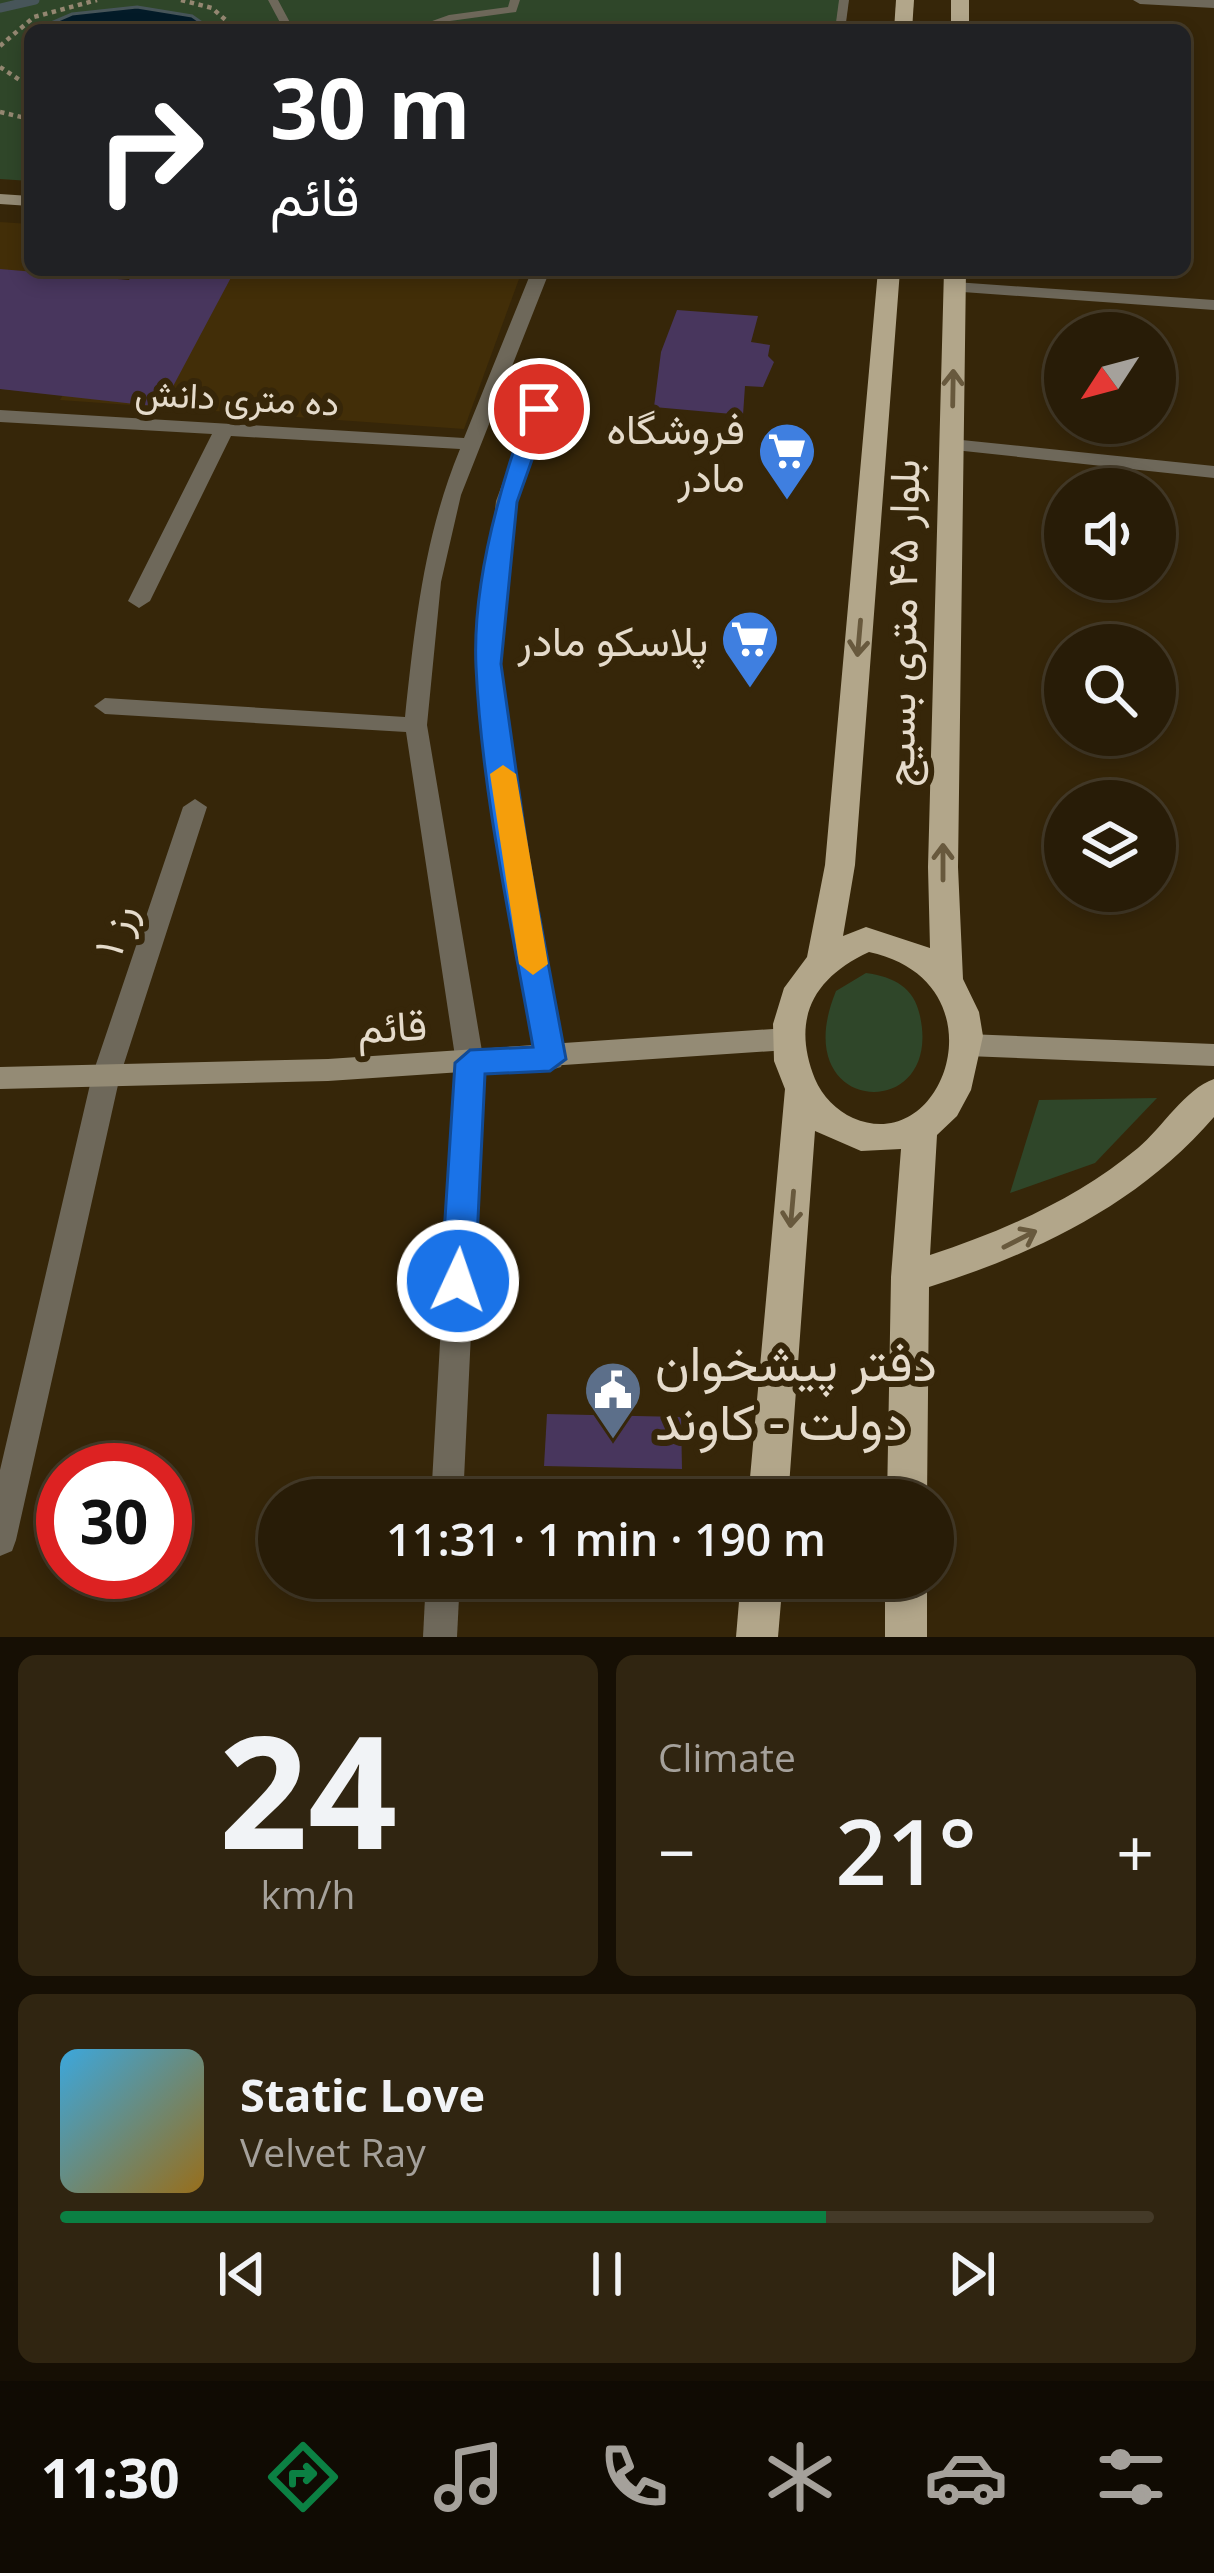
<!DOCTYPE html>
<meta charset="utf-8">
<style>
body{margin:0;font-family:"Open Sans",Vazirmatn,sans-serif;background:#302511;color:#f1f3f6;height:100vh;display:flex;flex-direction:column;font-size:45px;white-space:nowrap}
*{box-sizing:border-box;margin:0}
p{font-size:39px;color:#a5a19b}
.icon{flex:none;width:66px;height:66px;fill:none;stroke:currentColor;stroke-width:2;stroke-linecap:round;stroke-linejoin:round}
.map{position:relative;height:1637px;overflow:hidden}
.drawer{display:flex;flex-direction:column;gap:18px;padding:18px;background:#160f04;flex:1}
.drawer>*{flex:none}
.banner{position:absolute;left:24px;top:24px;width:1167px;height:252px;border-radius:18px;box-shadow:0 6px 18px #0003,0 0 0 3px #443a28;background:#202124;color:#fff;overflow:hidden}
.needle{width:78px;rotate:234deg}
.tools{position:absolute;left:1044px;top:312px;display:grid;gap:24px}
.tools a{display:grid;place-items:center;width:132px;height:132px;border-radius:50%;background:#281c07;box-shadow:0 6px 18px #0003,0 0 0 3px #443a28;font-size:60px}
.speed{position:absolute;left:36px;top:1443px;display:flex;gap:24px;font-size:60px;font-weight:700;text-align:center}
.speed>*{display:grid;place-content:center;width:156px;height:156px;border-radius:50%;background:#281c07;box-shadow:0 6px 18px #0003,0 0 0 3px #443a28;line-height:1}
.speed .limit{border:18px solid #d22;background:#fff;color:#111}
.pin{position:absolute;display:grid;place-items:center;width:102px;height:102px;color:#fff;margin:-51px;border:6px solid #fff;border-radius:50%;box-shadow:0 3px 12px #0007}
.me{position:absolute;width:132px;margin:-66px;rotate:3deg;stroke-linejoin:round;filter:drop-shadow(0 0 9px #0008)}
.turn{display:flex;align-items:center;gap:42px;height:252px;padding:0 48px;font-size:54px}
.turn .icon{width:156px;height:156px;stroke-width:2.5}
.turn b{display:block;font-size:84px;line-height:102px}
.big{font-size:90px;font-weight:600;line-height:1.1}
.drawer .tile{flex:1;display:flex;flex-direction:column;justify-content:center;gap:18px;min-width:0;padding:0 42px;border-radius:18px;background:#302511}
.drawer .dial{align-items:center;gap:0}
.dial b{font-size:156px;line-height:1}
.song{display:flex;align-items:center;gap:36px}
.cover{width:144px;height:144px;border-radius:18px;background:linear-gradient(135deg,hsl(200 70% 55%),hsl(40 70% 35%))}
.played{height:12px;border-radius:6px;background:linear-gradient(90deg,#0b8043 70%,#443a28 70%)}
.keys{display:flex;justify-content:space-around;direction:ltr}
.heat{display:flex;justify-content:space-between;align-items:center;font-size:66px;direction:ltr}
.drawer .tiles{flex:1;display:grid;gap:18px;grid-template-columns:1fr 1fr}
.tile:last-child{grid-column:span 2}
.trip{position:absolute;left:258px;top:1479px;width:696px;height:120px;border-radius:60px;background:#281c07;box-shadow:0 6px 18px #0003,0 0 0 3px #443a28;font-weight:600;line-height:120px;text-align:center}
.tab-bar{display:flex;height:192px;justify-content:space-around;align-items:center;background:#100b03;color:#a5a19b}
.tab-bar .icon{width:84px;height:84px}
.tab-bar .current{color:#0b8043}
.tab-bar b{font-size:54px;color:#f1f3f6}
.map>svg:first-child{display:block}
.built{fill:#422e08}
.green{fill:#2f4629}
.water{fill:#031b28;stroke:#475559;stroke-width:3}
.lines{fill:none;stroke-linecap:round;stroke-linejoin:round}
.stream{stroke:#475559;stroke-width:9}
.building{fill:#48365d}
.path{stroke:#948771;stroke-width:4.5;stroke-dasharray:4.5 4.5;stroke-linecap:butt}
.lane{fill:#6e685a;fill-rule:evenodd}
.street{fill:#6e685a;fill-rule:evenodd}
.secondary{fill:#948b75;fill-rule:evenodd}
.primary{fill:#b2a68a;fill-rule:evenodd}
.oneway{stroke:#68593d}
.route{fill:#1a73e8;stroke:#114b97;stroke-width:3}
.slow{fill:#f59e0b}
.labels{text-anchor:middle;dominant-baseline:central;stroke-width:12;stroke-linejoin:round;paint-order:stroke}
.far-street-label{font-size:36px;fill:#e5dbcb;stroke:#362609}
.poi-label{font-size:42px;fill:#e5dbcb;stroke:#362609;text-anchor:end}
.street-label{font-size:42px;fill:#e5dbcb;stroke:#362609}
.near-poi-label{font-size:51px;fill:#e5dbcb;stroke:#362609;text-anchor:start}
</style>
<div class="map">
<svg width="1214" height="1637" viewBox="0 0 1214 1637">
<rect width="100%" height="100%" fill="#362609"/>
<g class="built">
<polygon points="0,222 30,224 30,270 128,270 53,394 0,389"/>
<polygon points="135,270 343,270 519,279 464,429 60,400"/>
</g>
<g class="green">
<polygon points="0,0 847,0 841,30 30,30 30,181 0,179"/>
<path d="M866 973C894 977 914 987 920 1016 944 1125 784 1117 836 991Z"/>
<polygon points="1157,1098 1095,1163 1010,1193 1039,1100"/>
</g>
<polygon class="water" points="137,7 192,16 212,30 35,30 72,14"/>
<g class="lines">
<polyline class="stream" points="0,8 35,0"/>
</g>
<g class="building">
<polygon points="0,269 129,280 135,270 235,270 162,407 0,389"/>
<polygon points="677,310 758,316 751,342 770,345 768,356 774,362 763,387 745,386 743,415 654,407 661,352"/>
<polygon points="547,1414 681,1417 682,1469 544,1466"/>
</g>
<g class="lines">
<g class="path">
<polyline points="181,0 212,8 237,30"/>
<polyline points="0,46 34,17 97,0"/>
<polyline points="0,67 30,87"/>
<polyline points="0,112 30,119"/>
</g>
<g class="lane">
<polygon points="268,0 278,0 294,30 284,30"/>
<polygon points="510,0 520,0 516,12 450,21 423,30 407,30 449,15 508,7"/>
<polygon points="839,0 849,0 845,30 835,30"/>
</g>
<g class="street">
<polygon points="1133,0 1214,0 1214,8 1140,4"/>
<path d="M532 270H550L461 495 441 582 427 725 484 1063 463 1500H431L456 1063 406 732 105 714 94 706 105 698 405 717C415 624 424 536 460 449L231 436 150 601 139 608 128 601 212 434 0 422V410L464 438Z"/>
<polygon points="955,282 1214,300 1214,310 949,291 946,287"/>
<polygon points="539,403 548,409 516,501 500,664 526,855 564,1059 561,1067 551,1070 541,1067 538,1059 502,855 478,664 496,501 530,409"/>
<polygon points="952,439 1214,466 1214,478 945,449 942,445"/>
<polygon points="195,799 207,807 120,1076 16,1540 12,1551 0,1556 0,1470 92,1076 183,807"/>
<polygon points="426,1578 460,1578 457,1637 423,1637"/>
</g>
<g class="secondary">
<polygon points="0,194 30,196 30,206 0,204"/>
<polygon points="788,1028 797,1032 801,1039 797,1046 788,1050 328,1081 0,1089 0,1067 328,1059"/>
<polygon points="967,1034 1214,1044 1214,1066 967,1056 958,1052 954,1045 958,1038"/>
</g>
<g class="primary">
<polygon points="896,0 914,0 912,30 894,30"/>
<rect x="951" y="0" width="18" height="30"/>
<path d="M878 270H900L855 865 843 936 866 927 930 948 928 867 944 270H966L958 867 963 979 979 1012 983 1036 971 1090 957 1116 937 1135 930 1255C1004 1231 1078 1198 1138 1148 1162 1128 1185 1089 1214 1079V1117C1139 1204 1037 1253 929 1287L927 1500H887L891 1277 901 1149 861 1151 815 1131 788 1500H748L785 1089 774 1061 773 1024 784 988 807 957 825 865ZM869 952C1005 981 946 1159 853 1118 837 1111 822 1096 815 1079 791 1019 813 978 869 952Z"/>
<polygon points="741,1578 783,1578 778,1637 736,1637"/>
<rect x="885" y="1578" width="42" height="59"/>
</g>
</g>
<defs><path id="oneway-shaft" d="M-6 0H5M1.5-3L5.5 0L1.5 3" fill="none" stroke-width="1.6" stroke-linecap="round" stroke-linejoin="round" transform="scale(3)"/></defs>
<g class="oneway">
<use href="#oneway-shaft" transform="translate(953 388) rotate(-89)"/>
<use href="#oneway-shaft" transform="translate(859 638) rotate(95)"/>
<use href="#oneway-shaft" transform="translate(943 862) rotate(-90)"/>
<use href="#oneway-shaft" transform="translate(792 1209) rotate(95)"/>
<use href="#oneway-shaft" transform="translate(1020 1239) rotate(-27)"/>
</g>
<path class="route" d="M539 402 550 409 517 502 501 664 528 855 566 1059 550 1071 485 1074 475 1281 470 1292 458 1296 446 1292 441 1281 455 1063 470 1050 533 1047C511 922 482 794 476 667 472 583 500 486 528 409Z"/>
<polygon class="slow" points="503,765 516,774 548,964 533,975 519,964 490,774"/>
<defs>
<g id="supermarket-pin" transform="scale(3)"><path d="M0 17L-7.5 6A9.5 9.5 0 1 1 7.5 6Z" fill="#3f7fe0" stroke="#362609"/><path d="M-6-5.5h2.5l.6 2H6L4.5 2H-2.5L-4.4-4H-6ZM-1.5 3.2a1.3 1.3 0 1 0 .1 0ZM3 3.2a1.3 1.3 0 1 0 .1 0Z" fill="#fff"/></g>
<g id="civic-pin" transform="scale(3)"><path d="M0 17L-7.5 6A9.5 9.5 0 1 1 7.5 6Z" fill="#5c6f8a" stroke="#362609"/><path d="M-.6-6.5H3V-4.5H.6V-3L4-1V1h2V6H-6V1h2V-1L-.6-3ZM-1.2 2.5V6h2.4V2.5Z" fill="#fff"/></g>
</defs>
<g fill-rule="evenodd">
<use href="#supermarket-pin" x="787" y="451"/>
<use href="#supermarket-pin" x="750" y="639"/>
<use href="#civic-pin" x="613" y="1390"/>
</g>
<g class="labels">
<g class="far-street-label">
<text transform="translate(237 397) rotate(3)">ده متری دانش</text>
</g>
<g class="poi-label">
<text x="745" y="427">فروشگاه<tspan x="745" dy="48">مادر</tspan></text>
<text x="708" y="639">پلاسکو مادر</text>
</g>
<g class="street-label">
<text transform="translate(900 623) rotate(-89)">بلوار ۴۵ متری بسیج</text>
<text transform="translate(113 929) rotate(-72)">رز ۱</text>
<text transform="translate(392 1025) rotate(-3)">قائم</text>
</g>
<g class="near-poi-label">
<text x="655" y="1361">دفتر پیشخوان<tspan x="655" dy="59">دولت - کاوند</tspan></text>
</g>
</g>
</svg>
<div class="tools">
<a><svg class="needle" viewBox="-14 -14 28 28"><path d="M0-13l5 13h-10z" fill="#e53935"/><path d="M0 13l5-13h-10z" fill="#a5a19b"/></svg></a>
<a><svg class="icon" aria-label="sound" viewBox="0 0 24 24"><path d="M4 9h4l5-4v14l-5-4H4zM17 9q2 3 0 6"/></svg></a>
<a><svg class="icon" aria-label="search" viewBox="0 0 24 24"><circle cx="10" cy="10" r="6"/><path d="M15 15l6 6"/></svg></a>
<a><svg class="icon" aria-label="layers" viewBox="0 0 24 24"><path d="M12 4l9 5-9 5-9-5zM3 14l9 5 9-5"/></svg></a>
</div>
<div class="speed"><div class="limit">30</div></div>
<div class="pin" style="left:539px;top:409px;background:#d93025"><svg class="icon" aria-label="arrive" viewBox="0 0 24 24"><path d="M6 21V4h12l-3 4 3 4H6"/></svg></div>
<svg class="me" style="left:458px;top:1281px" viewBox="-20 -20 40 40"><circle r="17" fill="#1a73e8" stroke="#fff" stroke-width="3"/><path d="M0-11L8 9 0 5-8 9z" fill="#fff"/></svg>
<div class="trip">11:31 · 1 min · 190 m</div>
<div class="banner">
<div class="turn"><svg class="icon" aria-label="right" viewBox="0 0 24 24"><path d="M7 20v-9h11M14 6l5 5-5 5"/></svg><div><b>30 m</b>قائم</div></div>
</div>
</div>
<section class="drawer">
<div class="tiles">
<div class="tile dial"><b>24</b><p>km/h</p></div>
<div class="tile"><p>Climate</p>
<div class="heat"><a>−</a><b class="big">21°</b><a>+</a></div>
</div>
<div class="tile">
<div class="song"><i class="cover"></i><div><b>Static Love</b><p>Velvet Ray</p></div></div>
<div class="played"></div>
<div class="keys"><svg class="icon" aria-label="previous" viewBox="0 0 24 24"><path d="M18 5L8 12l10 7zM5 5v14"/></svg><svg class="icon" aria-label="pause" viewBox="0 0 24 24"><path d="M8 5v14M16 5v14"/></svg><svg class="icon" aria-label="next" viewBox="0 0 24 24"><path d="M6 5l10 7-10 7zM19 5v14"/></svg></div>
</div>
</div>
</section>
<nav class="tab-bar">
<b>11:30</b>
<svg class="icon current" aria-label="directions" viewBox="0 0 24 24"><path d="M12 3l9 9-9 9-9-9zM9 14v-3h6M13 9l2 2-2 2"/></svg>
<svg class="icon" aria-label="music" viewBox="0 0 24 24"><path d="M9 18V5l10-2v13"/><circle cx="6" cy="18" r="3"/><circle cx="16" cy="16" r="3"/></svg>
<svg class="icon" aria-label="phone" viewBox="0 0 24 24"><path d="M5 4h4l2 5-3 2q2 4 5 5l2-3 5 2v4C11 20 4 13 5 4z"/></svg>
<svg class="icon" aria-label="climate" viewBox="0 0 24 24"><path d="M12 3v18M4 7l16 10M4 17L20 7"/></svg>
<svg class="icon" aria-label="car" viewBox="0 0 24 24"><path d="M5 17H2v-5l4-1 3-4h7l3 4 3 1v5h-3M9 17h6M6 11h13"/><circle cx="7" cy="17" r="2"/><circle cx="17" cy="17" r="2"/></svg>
<svg class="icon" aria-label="filters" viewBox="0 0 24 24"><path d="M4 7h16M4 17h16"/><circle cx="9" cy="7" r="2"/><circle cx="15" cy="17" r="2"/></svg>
</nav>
